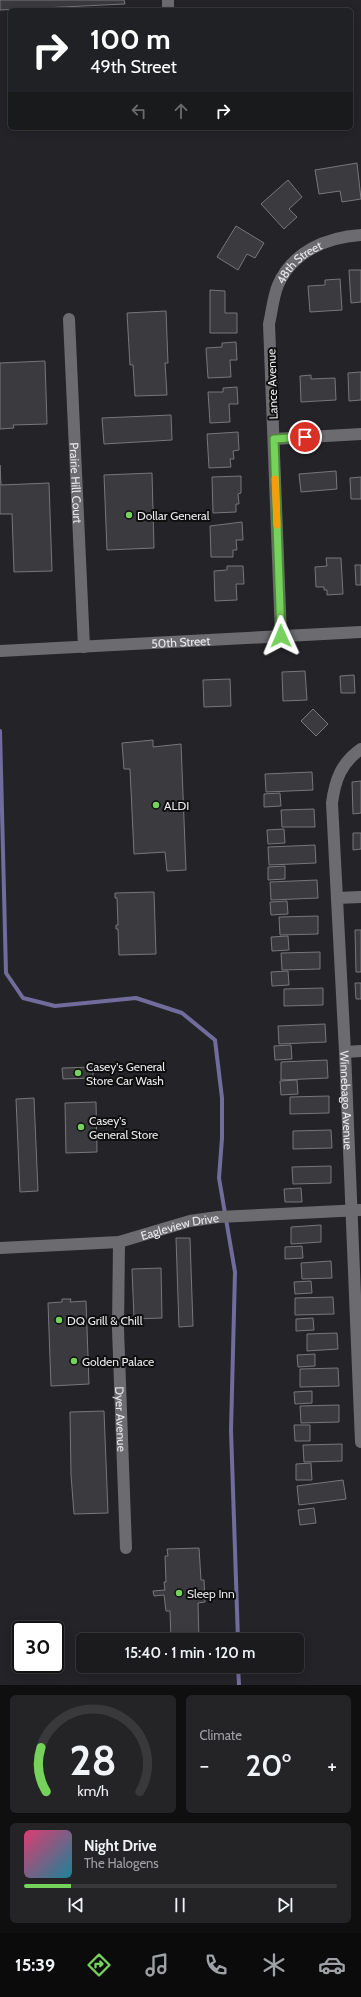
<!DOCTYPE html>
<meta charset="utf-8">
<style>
body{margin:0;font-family:Cabin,sans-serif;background:#242427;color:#f1f3f6;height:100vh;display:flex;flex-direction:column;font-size:15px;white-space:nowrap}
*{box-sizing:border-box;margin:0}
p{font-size:13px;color:#a0a1a4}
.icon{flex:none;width:22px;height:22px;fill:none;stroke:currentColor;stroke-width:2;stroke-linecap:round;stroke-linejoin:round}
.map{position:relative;height:1685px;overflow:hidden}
.details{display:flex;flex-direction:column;gap:10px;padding:10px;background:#0f0f10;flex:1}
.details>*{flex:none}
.top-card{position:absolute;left:8px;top:8px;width:345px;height:122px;border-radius:6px;box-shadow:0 2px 10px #0003,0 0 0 1px #39393c;background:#202124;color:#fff;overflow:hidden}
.speed{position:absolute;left:12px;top:1621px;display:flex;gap:8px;font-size:20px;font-weight:700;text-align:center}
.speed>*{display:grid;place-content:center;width:52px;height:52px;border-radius:50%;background:#1b1b1e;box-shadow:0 2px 10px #0003,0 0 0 1px #39393c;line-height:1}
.speed .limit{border:2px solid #111;border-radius:6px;background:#fff;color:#111}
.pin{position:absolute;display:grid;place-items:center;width:34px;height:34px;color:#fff;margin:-17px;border:2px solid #fff;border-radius:50%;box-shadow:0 1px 4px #0007}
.me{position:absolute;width:44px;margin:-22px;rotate:359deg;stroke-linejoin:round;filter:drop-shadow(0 0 3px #0008)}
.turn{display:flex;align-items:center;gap:14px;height:84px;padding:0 16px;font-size:18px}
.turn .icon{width:52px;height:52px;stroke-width:2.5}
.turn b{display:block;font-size:28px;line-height:34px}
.lanes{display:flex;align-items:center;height:38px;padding:0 16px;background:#0003;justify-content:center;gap:20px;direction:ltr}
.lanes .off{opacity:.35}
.big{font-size:30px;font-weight:600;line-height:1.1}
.details .tile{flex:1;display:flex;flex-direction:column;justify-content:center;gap:6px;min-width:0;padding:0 14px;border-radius:6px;background:#242427}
.details .dial{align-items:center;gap:0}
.dial svg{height:104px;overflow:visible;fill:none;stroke:#39393c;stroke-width:7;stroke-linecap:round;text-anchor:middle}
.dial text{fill:#f1f3f6;stroke:none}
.song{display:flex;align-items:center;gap:12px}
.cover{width:48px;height:48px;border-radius:6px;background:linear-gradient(135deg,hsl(340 70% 55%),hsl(190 70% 35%))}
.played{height:4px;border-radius:2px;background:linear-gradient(90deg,#75d25b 15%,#39393c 15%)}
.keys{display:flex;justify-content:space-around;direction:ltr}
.heat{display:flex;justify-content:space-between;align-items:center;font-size:22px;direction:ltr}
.details .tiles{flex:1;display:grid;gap:10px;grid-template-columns:1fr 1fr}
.tile:last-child{grid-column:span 2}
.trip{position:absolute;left:76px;top:1633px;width:228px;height:40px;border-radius:6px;background:#1b1b1e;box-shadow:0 2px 10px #0003,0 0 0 1px #39393c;font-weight:600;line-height:40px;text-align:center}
.menu{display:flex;height:64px;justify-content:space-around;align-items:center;background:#0b0b0c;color:#a0a1a4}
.menu .icon{width:28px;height:28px}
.menu .current{color:#75d25b}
.menu b{font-size:18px;color:#f1f3f6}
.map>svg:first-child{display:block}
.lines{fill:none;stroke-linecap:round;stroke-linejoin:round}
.stream{stroke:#726c9d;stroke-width:4}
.building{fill:#3b3a3f;stroke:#77777b}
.minor{stroke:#6c6c70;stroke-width:12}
.route-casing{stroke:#4c883b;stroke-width:10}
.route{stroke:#75d25b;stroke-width:7}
.slow{stroke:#f59e0b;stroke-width:7}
.poi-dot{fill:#75d25b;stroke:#0e0e0f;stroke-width:1.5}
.labels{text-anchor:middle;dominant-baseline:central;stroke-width:4;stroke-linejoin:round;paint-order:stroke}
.street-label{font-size:12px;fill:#eae9ec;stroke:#0e0e0f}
.poi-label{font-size:12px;fill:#eae9ec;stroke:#0e0e0f;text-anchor:start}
</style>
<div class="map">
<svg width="361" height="1685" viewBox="0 0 361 1685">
<rect width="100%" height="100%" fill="#242428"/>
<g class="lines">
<g class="stream">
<polyline points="0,731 6,973 23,998 55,1006 136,998 182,1013 215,1040 222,1098 222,1138 219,1178 235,1272 231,1430 238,1640"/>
<polyline points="238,1666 239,1685"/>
</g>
</g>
<g class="building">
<polygon points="0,0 124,0 125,4 0,10"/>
<polygon points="357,163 361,199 342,202 340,191 319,194 315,170"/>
<polygon points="288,180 302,197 289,209 297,217 284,229 261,204"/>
<polygon points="236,226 264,243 255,258 247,254 238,270 217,257"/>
<polygon points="349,270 361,270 361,302 351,303"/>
<polygon points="340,279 342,310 310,312 308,286 325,285 325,280"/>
<polygon points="210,290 225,291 225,313 237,313 237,333 210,333"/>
<polygon points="166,311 168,363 165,363 167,395 135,396 133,365 130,365 127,313"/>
<polygon points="236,342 237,360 230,360 231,377 208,378 206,348 222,347 222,343"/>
<polygon points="45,361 47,424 13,425 14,428 0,429 0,363"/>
<polygon points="361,372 361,400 349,401 348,373"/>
<polygon points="311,375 311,379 335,378 336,400 301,402 300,376"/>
<polygon points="237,387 238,404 229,404 230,422 210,423 208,392 223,392 223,388"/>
<polygon points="171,415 172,440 104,444 102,418"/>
<polygon points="238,432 239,450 233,451 234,459 230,459 231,467 209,468 207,434"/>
<polygon points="0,465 1,485 49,483 52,571 14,572 12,514 0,514"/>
<polygon points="336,471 337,489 301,492 299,474"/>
<polygon points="152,473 154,548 107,550 104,475"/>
<polygon points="241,476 241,493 238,494 239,504 236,504 236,512 213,513 212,477"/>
<polygon points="361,477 361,499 351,499 350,478"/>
<polygon points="242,522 243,540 236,540 237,550 233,550 233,557 211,557 210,526"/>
<polygon points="326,558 341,558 343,594 327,595 327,590 324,590 324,587 316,587 315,567 327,566"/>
<polygon points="355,565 361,565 361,585 356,585"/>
<polygon points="227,566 243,566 244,584 236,584 237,600 215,601 214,571 227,570"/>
<polygon points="305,671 307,700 283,701 282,672"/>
<polygon points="354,675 355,693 341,693 340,676"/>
<polygon points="230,679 231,706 204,707 203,680"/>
<polygon points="313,709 328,724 316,736 301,721"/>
<polygon points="153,740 153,747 181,744 186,870 167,871 165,852 134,854 130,769 124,769 122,743"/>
<polygon points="312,772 313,790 266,792 265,774"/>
<polygon points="361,781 361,813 353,814 352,782"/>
<polygon points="280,793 281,806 264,807 264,794"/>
<polygon points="314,809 315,827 282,827 281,810"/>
<polygon points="284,829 285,843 268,844 267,830"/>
<polygon points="353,833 361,833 361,849 353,850"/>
<polygon points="315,845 316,863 269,865 268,847"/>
<polygon points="285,866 285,879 268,880 268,867"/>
<polygon points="317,880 318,898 271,900 270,882"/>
<polygon points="154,892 156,954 119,955 118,929 116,929 116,925 118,925 117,898 115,898 115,893"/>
<polygon points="287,901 288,914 271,915 270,902"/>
<polygon points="318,916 318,934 280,935 279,917"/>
<polygon points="355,930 361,930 361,972 356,972"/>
<polygon points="288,936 289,950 272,951 271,937"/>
<polygon points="320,952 320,969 282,970 281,953"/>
<polygon points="288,971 289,985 272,986 271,972"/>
<polygon points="355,983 361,983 361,999 356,999"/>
<polygon points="323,988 323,1005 284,1006 284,989"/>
<polygon points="325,1024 326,1042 279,1044 278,1026"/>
<polygon points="291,1045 292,1059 275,1060 274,1046"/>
<polygon points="327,1060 328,1078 281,1080 281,1062"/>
<polygon points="93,1067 93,1078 63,1079 62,1068"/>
<polygon points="297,1080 298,1094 281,1095 280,1081"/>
<polygon points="329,1096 329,1113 290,1114 290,1097"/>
<polygon points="34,1098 38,1191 20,1192 16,1099"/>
<polygon points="96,1102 97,1152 66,1153 65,1103"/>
<polygon points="331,1130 332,1148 293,1149 293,1131"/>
<polygon points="331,1166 331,1183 293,1184 292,1167"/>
<polygon points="301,1188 302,1202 285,1202 284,1189"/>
<polygon points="321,1225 321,1242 291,1244 291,1227"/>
<polygon points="176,1238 190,1238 193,1326 179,1327"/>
<polygon points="302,1246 303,1258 285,1259 285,1247"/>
<polygon points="331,1261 332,1278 302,1279 301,1263"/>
<polygon points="161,1268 162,1318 134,1319 132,1269"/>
<polygon points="311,1281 312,1293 295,1294 294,1282"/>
<polygon points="333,1297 334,1314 295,1315 295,1298"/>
<polygon points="62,1299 71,1299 70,1302 86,1301 89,1384 51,1386 48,1303 62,1302"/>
<polygon points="313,1318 314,1330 296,1331 296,1319"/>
<polygon points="337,1333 338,1349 307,1351 307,1334"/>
<polygon points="315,1354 315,1366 298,1367 297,1355"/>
<polygon points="338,1368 339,1386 300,1387 300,1369"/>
<polygon points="312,1391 312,1403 295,1404 294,1392"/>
<polygon points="339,1405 339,1422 301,1423 300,1406"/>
<polygon points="104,1411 108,1513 74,1514 71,1475 70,1412"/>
<polygon points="294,1425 310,1425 310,1441 295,1441"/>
<polygon points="342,1444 342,1461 304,1462 303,1445"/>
<polygon points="311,1463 312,1480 296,1480 296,1464"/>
<polygon points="343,1480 346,1499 299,1505 297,1486"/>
<polygon points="314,1508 316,1523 300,1525 298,1510"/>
<polygon points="199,1548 201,1580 204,1580 205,1602 198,1603 199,1640 171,1640 170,1611 166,1611 164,1595 154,1596 153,1591 165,1590 164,1582 166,1582 165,1556 168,1556 167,1549"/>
</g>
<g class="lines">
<g class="minor">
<polyline points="168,0 168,10"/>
<path id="s1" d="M69 319 84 647"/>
<polyline points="274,439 361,434"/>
<path id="s2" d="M281 636 269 324C272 311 273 297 278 285 292 252 327 237 361 235"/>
<path id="s3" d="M0 651 361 632"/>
<path id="s4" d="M361 749C341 763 335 780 332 803L345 1052 361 1442"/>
<polyline points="337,898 361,897"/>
<polyline points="345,1052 361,1051"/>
<path id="s5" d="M119 1242 118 1329 126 1548"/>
<path id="s6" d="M0 1248 119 1242 190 1221 218 1217 361 1210"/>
</g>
</g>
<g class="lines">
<g class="route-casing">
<polyline id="route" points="281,636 274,439 305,437"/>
</g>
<use href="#route" class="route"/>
<polyline class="slow" points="275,479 277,525"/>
</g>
<g class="poi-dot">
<circle cx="129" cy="515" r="4"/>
<circle cx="156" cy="805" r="4"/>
<circle cx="78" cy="1073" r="4"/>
<circle cx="81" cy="1127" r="4"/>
<circle cx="59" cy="1320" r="4"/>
<circle cx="74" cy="1361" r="4"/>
<circle cx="179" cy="1593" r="4"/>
</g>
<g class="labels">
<g class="street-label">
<text stroke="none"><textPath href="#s2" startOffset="384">48th Street</textPath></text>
<text transform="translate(272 384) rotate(-92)">Lance Avenue</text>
<text stroke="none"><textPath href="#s1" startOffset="164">Prairie Hill Court</textPath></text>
<text stroke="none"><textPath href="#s3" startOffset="181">50th Street</textPath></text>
<text stroke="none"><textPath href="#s4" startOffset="361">Winnebago Avenue</textPath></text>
<text stroke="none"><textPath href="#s6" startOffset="182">Eagleview Drive</textPath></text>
<text stroke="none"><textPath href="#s5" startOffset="177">Dyer Avenue</textPath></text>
</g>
<g class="poi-label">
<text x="137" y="515">Dollar General</text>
<text x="164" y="805">ALDI</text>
<text x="86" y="1066">Casey's General<tspan x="86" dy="14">Store Car Wash</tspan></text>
<text x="89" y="1120">Casey's<tspan x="89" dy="14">General Store</tspan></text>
<text x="67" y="1320">DQ Grill &amp; Chill</text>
<text x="82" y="1361">Golden Palace</text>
<text x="187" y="1593">Sleep Inn</text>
</g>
</g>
</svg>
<div class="speed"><div class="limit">30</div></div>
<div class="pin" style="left:305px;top:437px;background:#d93025"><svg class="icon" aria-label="arrive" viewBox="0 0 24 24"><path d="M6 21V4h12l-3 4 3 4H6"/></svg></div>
<svg class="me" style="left:281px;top:636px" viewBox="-20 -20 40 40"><path d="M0-17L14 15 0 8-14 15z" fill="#75d25b" stroke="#fff" stroke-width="4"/></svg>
<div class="trip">15:40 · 1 min · 120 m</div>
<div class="top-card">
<div class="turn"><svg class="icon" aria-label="right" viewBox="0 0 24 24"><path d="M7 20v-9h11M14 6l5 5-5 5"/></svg><div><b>100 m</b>49th Street</div></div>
<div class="lanes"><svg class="icon off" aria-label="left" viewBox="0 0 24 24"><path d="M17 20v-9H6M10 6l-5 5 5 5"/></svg><svg class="icon off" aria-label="ahead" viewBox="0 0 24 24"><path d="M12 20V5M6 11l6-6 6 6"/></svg><svg class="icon" aria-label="right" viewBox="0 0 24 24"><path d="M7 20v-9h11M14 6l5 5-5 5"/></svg></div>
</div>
</div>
<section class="details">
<div class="tiles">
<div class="tile dial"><svg viewBox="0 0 100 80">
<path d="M14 69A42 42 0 1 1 86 69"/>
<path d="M14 69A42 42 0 0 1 10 35" stroke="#75d25b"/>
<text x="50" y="56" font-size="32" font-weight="700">28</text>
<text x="50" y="72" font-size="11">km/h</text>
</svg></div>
<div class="tile"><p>Climate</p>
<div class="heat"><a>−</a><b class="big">20°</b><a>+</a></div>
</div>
<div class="tile">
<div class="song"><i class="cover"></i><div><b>Night Drive</b><p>The Halogens</p></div></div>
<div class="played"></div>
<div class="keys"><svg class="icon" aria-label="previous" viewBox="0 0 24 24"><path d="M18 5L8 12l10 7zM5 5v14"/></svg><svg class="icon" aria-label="pause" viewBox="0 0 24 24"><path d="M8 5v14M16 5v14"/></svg><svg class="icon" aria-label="next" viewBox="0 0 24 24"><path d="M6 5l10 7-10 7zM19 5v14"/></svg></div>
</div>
</div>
</section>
<nav class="menu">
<b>15:39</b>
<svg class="icon current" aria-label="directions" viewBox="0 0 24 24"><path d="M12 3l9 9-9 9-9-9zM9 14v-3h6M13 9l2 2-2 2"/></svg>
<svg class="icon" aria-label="music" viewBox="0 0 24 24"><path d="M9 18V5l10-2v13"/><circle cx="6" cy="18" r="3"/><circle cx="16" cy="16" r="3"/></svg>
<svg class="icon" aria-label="phone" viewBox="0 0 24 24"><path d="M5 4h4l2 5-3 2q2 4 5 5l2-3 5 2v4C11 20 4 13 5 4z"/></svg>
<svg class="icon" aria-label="climate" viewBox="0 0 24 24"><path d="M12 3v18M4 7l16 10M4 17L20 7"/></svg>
<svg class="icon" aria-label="car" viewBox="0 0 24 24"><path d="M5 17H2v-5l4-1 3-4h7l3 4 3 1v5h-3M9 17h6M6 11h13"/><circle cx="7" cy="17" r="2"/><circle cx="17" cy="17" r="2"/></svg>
</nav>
